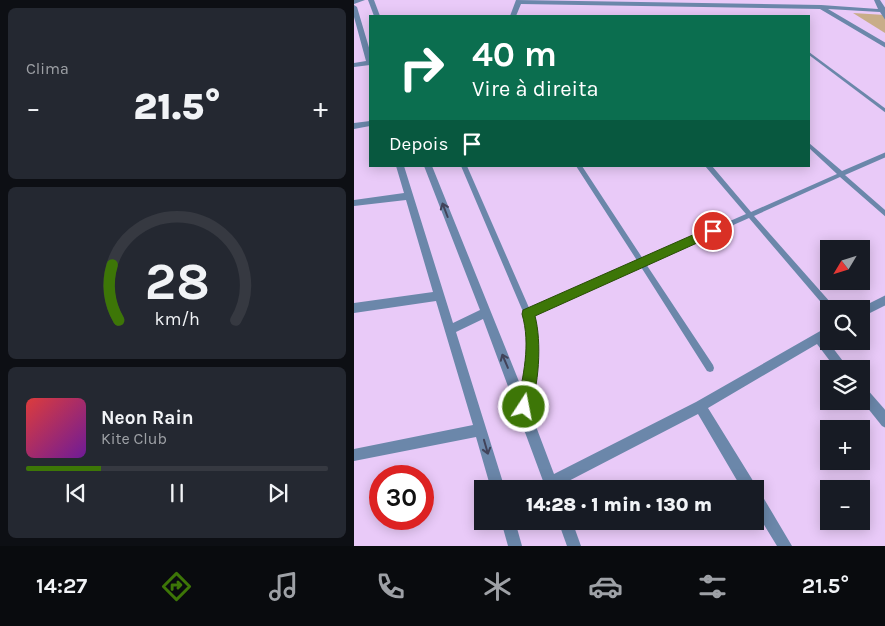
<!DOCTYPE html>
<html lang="pt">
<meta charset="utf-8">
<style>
body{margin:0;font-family:Karla,sans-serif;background:#242831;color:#f1f3f6;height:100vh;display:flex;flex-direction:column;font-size:19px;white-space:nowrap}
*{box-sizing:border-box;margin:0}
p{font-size:16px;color:#9ea1a6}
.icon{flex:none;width:28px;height:28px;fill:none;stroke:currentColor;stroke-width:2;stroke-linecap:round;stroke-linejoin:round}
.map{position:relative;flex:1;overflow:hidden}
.side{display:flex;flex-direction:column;gap:8px;padding:8px;background:#0d0f14;width:354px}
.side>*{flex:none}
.banner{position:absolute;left:15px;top:15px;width:441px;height:152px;border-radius:0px;box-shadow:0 2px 12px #0003;background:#0b6e4f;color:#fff;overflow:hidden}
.needle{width:32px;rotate:232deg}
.fabs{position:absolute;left:466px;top:240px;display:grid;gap:10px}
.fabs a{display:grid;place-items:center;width:50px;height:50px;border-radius:0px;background:#171b24;box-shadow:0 2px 12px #0003;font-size:25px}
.speed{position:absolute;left:15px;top:465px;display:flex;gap:10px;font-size:25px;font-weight:700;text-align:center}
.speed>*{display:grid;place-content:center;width:65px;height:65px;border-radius:50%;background:#171b24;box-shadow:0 2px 12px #0003;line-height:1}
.speed .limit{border:8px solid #d22;background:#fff;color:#111}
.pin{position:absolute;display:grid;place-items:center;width:42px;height:42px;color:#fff;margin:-21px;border:2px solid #fff;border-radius:50%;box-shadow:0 1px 5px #0007}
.me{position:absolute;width:55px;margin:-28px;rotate:11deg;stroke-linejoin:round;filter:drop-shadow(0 0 4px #0008)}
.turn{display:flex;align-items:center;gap:18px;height:105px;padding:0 20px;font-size:22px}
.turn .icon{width:65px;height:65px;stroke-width:2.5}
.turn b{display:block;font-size:35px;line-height:42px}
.then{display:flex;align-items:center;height:48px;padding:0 20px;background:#0003;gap:10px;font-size:19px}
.big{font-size:38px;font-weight:800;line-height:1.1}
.side .card{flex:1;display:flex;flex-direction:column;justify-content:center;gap:8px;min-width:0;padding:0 18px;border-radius:8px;background:#242831}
.side .dial{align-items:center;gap:0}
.dial svg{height:130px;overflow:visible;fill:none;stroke:#363941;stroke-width:7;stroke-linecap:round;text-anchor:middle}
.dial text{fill:#f1f3f6;stroke:none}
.song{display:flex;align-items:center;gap:15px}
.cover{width:60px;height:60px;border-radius:8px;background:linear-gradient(135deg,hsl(0 70% 55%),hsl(280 70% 35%))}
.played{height:5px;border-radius:2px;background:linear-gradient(90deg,#3d7607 25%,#363941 25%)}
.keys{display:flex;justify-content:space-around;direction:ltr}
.heat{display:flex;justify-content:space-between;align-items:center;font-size:28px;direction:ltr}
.trip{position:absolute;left:120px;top:480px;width:290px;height:50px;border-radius:0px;background:#171b24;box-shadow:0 2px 12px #0003;font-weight:800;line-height:50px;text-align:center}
.tab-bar{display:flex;height:80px;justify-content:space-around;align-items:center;background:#090b0e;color:#9ea1a6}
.tab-bar .icon{width:35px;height:35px}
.tab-bar .current{color:#3d7607}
.tab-bar b{font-size:22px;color:#f1f3f6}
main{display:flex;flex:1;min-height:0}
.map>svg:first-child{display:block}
.green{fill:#c8ad89}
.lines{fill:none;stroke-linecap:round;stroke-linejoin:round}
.service{fill:#6b87aa;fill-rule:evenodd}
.minor{fill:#6b87aa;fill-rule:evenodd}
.oneway{stroke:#41435a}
.route{fill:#3d7607;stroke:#284d05}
</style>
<main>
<section class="side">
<div class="card"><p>Clima</p>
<div class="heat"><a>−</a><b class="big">21.5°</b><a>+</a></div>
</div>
<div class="card dial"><svg viewBox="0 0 100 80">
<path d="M14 69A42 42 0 1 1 86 69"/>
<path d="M14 69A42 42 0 0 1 10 35" stroke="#3d7607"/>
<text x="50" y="56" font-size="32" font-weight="700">28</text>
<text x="50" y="72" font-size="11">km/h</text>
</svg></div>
<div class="card">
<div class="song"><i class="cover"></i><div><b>Neon Rain</b><p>Kite Club</p></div></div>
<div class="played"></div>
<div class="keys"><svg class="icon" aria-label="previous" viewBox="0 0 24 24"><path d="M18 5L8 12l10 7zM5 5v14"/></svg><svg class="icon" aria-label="pause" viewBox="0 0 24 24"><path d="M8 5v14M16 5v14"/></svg><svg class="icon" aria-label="next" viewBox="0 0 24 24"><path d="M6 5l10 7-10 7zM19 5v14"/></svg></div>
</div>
</section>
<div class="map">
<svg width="532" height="546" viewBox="0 0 532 546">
<rect width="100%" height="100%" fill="#e9caf8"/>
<polygon class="green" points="499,13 531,15 531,33"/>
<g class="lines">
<g class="service">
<polygon points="455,52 532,109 532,113 455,55"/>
<polygon points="455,143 488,171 532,152 532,157 491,175 532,211 532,217 486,177 400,216 477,303 478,305 477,307 474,308 471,307 395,218 292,264 359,365 360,368 359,371 356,372 353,371 287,267 178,316 182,328 181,330 178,331 175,330 170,314 107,166 113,166 176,310 284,262 222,166 228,166 289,259 392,214 351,166 358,166 397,212 483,174 455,148"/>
</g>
<g class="minor">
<polygon points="0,0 11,0 0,4"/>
<polygon points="14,0 20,0 26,16 20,16"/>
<polygon points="162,0 467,5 524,9 520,0 526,0 532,9 532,21 526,12 474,9 532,43 532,48 466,9 167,4 162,16 156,16"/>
<polygon points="0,5 3,7 16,51 16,65 0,67 0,63 12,61 0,17"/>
<polygon points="16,121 16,126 0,129 0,123"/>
<polygon points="42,166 50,166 99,323 126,310 70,166 78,166 168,389 172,367 173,328 174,324 178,323 182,324 183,328 184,367 175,408 200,474 342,402 475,326 475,337 472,339 495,369 482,369 463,344 354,408 401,484 402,491 406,492 438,546 423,546 401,510 401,489 388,489 344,414 205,486 206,489 192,489 129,319 102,332 151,489 137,489 122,437 0,461 0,449 119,425 82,301 0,313 0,303 79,292 52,200 0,206 0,200 50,193"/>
<polygon points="532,295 532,305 508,317 508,309 504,309"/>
<polygon points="508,386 512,388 532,411 532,428 528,426 508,401"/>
<polygon points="147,521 161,521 168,546 154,546"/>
<polygon points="204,521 218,521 227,546 213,546"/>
</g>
</g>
<defs><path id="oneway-shaft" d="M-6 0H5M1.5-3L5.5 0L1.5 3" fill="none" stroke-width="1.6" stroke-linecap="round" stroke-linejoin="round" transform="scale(1.25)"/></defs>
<g class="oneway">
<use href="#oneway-shaft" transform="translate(91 210) rotate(-111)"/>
<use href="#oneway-shaft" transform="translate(151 361) rotate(-113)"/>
<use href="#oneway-shaft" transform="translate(132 447) rotate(74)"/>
</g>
<path class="route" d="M359 226 364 231 363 234 181 316C188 342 185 387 175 412L170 414 165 412 163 407C169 376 177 345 168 314L169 310Z"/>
</svg>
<div class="fabs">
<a><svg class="needle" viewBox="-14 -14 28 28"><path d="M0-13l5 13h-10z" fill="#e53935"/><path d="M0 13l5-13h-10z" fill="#9ea1a6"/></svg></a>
<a><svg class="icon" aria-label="search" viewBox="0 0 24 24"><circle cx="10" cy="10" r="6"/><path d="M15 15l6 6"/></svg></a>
<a><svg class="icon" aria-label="layers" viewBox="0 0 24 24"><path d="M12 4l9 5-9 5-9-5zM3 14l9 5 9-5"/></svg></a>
<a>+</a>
<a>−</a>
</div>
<div class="speed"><div class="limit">30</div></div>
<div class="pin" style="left:359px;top:231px;background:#d93025"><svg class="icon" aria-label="arrive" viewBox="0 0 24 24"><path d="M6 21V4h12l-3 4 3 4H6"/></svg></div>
<svg class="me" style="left:170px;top:407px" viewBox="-20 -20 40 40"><circle r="17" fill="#3d7607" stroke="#fff" stroke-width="3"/><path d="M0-11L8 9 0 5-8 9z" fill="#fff"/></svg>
<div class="trip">14:28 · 1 min · 130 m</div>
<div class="banner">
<div class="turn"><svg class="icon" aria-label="right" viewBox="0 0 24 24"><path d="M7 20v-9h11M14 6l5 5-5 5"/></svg><div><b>40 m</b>Vire à direita</div></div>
<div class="then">Depois<svg class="icon" aria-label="arrive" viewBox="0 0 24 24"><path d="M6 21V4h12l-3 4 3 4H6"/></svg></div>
</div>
</div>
</main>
<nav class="tab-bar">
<b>14:27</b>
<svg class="icon current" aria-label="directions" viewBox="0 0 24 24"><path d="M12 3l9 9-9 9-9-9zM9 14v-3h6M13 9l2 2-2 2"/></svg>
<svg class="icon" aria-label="music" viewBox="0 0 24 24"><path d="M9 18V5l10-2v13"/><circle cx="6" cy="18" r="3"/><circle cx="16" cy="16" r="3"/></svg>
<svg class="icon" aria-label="phone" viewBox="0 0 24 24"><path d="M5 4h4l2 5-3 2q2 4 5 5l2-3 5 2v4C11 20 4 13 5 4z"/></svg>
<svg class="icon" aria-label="climate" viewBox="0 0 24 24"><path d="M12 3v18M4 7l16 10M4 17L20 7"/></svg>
<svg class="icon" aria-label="car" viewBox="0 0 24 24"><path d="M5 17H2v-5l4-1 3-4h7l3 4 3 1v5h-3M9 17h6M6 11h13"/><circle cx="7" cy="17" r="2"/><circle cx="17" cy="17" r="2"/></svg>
<svg class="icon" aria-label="filters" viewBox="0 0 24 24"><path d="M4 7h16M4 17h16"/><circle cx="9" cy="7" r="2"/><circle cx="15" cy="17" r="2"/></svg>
<b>21.5°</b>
</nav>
